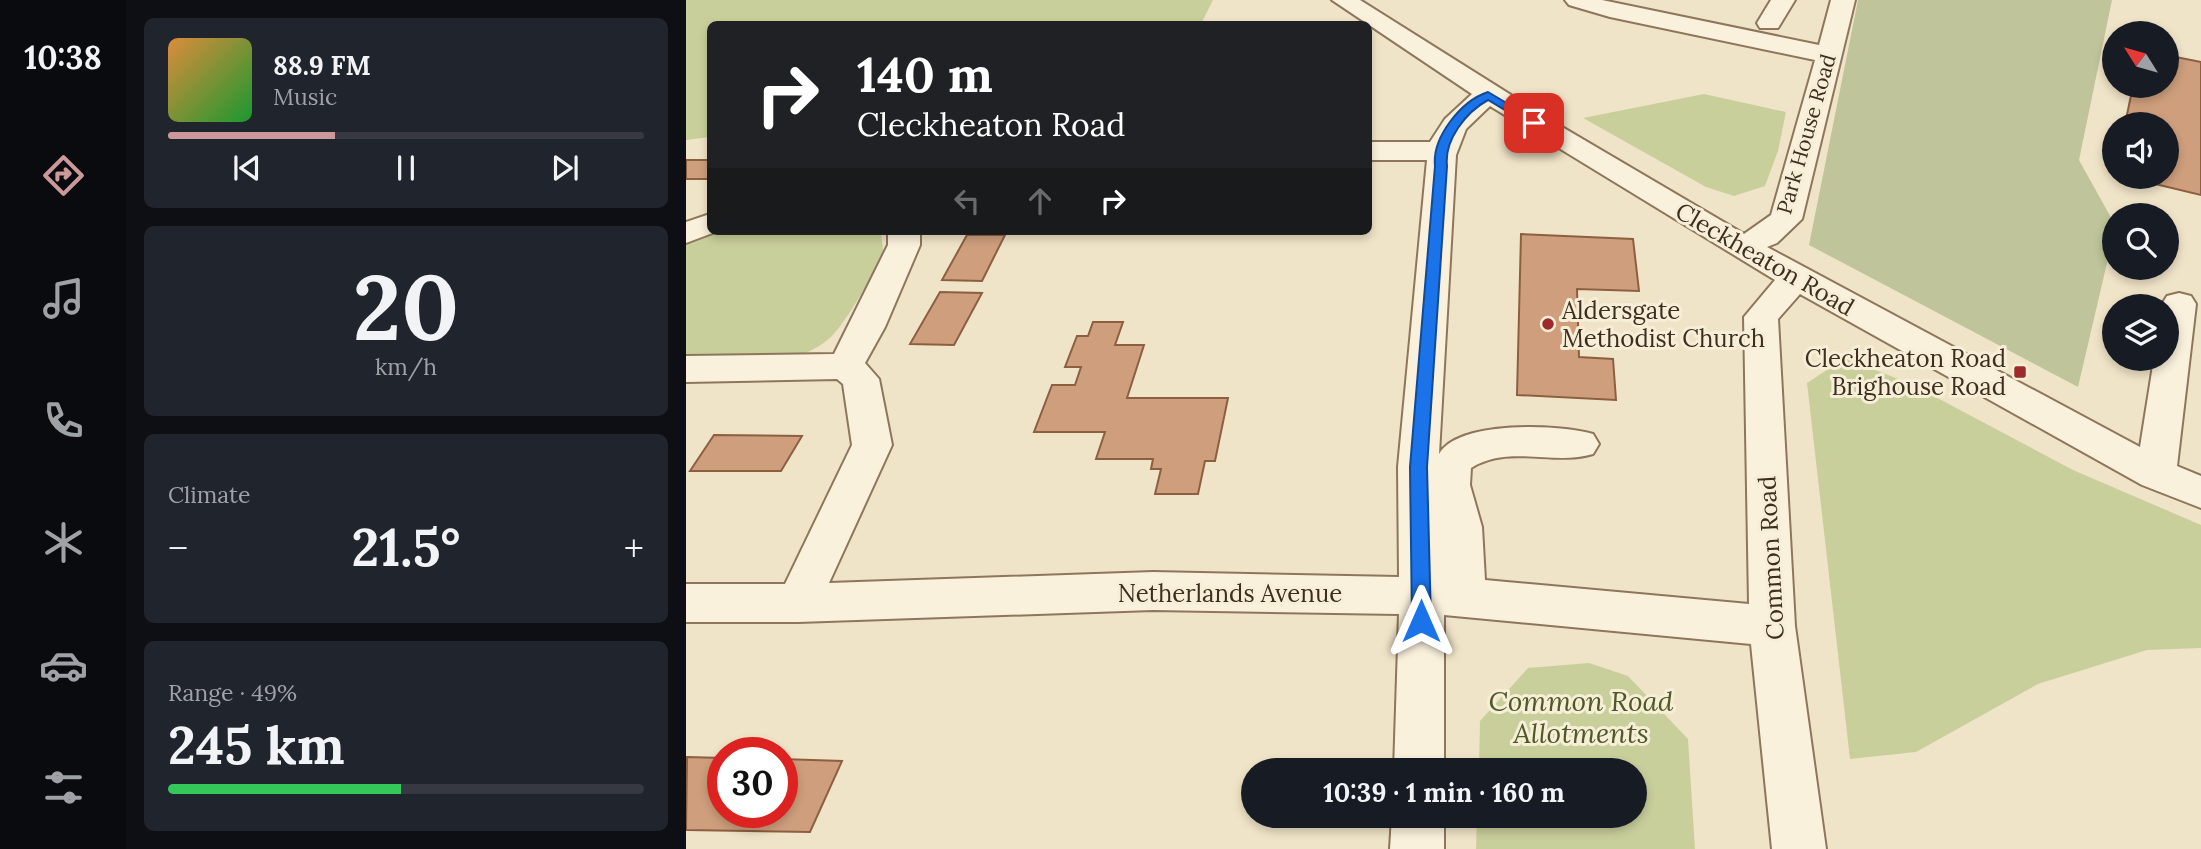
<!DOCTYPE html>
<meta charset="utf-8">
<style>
body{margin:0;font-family:Lora,serif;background:#20242c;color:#f1f3f6;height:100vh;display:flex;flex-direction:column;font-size:26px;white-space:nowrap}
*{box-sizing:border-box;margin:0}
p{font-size:23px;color:#9ea1a6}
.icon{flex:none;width:38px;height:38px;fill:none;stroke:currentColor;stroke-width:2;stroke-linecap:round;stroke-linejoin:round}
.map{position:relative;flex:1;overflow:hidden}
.panel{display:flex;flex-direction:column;gap:18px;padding:18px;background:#0d0f14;width:560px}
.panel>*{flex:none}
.hud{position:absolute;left:21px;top:21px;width:665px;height:214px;border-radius:10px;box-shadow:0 4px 10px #0003;background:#202124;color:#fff;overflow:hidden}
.needle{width:46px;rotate:307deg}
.fabs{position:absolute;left:1416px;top:21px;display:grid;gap:14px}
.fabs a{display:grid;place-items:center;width:77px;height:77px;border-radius:50%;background:#171b24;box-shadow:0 4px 10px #0003;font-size:35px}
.speed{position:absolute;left:21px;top:737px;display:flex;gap:14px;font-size:35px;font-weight:700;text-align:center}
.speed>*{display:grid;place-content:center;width:91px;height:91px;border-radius:50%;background:#171b24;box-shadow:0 4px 10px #0003;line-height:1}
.speed .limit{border:10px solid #d22;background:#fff;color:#111}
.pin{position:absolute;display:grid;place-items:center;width:60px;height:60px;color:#fff;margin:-30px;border-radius:14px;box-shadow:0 4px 10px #0006}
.me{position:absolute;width:77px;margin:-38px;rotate:0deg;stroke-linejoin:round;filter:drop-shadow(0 0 5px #0008)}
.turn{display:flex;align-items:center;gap:24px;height:147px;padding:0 35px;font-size:32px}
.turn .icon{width:91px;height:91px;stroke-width:2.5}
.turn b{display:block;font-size:49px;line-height:60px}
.lanes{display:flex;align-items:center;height:66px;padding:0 35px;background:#0003;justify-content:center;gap:35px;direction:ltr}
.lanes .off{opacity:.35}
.big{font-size:52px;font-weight:700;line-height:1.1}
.panel .widget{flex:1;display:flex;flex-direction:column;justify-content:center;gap:10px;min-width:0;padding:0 24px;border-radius:10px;background:#20242c}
.panel .dial{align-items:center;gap:0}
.dial b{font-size:91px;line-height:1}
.song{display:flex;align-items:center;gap:21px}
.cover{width:84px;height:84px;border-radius:10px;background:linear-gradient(135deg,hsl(30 70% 55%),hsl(130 70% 35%))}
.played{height:7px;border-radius:4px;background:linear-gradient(90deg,#cc999b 35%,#363941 35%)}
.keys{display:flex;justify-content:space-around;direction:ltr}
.heat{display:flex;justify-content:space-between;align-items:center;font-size:38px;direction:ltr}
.charge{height:10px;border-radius:5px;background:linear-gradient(90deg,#34c759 49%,#363941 0)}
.trip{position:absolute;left:555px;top:758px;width:406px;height:70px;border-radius:35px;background:#171b24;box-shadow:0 4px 10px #0003;font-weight:700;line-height:70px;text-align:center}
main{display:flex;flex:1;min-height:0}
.menu{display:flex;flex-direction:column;width:126px;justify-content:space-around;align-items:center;background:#090b0e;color:#9ea1a6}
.menu .icon{width:49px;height:49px}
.menu .active{color:#cc999b}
.menu b{font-size:32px;color:#f1f3f6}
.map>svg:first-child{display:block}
.green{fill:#c9cf9b}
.cemetery{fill:#bfc49a}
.building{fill:#cf9f7d;stroke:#8d5f41;stroke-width:2}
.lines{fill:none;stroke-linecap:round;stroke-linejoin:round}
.minor-casing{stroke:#8d765c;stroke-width:4}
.minor{fill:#faf1dc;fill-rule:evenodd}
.route{fill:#1a73e8;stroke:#114b97;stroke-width:2}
.poi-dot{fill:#9e2a2b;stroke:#f7eed8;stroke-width:2.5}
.labels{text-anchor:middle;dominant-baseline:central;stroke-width:6;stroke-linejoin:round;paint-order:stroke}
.far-street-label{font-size:21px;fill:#3d2e20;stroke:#f7eed8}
.street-label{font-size:24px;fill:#3d2e20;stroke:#f7eed8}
.poi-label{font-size:24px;fill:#3d2e20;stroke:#f7eed8;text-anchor:start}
.near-park-label{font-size:28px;font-style:italic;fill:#4d5a26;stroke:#f7eed8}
</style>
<main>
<nav class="menu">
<b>10:38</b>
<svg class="icon active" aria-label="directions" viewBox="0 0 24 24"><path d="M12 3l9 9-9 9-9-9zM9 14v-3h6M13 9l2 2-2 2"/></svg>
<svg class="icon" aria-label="music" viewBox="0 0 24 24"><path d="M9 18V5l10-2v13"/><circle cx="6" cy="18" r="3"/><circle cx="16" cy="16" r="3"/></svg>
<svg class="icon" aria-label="phone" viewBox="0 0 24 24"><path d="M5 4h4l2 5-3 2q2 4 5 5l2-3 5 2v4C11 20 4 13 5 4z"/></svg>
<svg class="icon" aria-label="climate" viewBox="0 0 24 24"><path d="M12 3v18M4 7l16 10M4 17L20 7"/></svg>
<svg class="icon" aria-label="car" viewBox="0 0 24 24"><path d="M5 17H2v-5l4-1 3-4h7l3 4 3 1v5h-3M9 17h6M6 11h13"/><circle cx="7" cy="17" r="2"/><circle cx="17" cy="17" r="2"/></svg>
<svg class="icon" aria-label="filters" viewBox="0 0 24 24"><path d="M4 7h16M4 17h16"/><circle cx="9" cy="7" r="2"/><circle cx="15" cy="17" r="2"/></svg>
</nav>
<section class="panel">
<div class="widget">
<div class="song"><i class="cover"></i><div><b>88.9 FM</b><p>Music</p></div></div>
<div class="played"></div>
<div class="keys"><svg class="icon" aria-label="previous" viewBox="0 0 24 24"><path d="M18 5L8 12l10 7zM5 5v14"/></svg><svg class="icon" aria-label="pause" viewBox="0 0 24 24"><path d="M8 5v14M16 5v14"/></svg><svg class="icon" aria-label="next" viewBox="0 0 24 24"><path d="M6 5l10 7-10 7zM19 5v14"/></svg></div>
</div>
<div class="widget dial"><b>20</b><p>km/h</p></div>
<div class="widget"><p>Climate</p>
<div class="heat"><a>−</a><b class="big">21.5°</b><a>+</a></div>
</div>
<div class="widget"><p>Range · 49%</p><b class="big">245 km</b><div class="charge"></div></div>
</section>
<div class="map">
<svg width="1515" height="849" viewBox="0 0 1515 849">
<rect width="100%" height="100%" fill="#f0e4c8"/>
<g class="green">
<polygon points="0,0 527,0 515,24 24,24 24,137 0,140"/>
<polygon points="1018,94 1100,112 1092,151 1079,186 1048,196 1020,187 897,118"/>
<path d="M24 230 190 231 195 234 198 256C183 280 169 307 152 329 119 372 47 362 0 361V244Z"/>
<polygon points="1159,358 1225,384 1387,470 1515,525 1515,648 1461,650 1352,684 1230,752 1164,759 1121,383"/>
<polygon points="903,663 942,676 1002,739 1009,849 790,849 791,816 948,816 948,770 793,770 794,721 842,668"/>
</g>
<polygon class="cemetery" points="1172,0 1426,0 1393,160 1428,223 1428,233 1392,387 1123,245"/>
<g class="building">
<polygon points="1480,55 1515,62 1515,195 1440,177 1480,177 1480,124 1439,124 1447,86 1480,86"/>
<rect x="0" y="160" width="24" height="19"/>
<polygon points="835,234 947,239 953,291 891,289 893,357 927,359 930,400 831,395"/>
<polygon points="281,235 319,235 296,281 256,280"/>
<polygon points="254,292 296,293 268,345 224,344"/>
<polygon points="407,322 437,322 429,345 458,345 441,398 542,398 529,461 519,461 512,494 469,494 475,469 465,469 467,459 410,459 419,432 348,432 366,385 389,385 395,367 379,367 391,336 402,336"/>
<polygon points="28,435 116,436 95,471 4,471"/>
<polygon points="1,757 37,758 37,812 96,812 96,759 156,761 124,832 0,830"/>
</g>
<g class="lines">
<g class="minor-casing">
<g id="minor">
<path d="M646 0H674L871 124 1058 234 1085 215 1129 60 924 17 883 5 879 0H916L1133 45 1145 0H1169L1116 219 1091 243 1081 247 1454 447 1468 359H1480V306L1476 304 1481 296 1493 293 1505 296 1510 304 1491 466 1515 476V508L1456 485 1114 294 1092 319 1109 626 1140 849H1086L1065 644 758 615V770H708L713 614 467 610 112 622H0V584H99L166 445 157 384 151 379 0 382V356L148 354 202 245V231H234V245L199 327 179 363 193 379 206 445 143 583 467 572 713 577 712 467 741 160H682V142H744L759 119 786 94ZM804 106 1089 280 1058 317 1063 604 799 580 796 527 784 485 785 468C822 444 868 466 907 454L913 444 907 434C874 424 772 420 753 454L770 155 780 129Z"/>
<polygon points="1085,0 1109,0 1092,28 1074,28 1071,23"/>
<polygon points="24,214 24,231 32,231 0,243 0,222"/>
<polygon points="706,816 758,816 758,849 704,849"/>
</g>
</g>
<use href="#minor" class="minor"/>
</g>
<path class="route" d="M802 92 854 123 844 125 802 100C780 112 758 140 761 166L741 467 745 621 742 626H729L726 621 724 467 749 166C746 137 775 101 802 92Z"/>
<g class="poi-dot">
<circle cx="862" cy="324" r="7"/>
<rect x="1327" y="365" width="14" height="14" rx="3.5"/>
</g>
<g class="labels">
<g class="far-street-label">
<text transform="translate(1120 134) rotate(-74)">Park House Road</text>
</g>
<g class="street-label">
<text transform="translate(1079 259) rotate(30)">Cleckheaton Road</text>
<text transform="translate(1085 558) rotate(-93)">Common Road</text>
<text x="544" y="593">Netherlands Avenue</text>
</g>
<g class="poi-label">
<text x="876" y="310">Aldersgate<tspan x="876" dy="28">Methodist Church</tspan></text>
<text x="1320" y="358" text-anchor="end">Cleckheaton Road<tspan x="1320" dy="28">Brighouse Road</tspan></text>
</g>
<g class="near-park-label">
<text x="895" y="701">Common Road<tspan x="895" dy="32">Allotments</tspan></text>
</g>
</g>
</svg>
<div class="fabs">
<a><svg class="needle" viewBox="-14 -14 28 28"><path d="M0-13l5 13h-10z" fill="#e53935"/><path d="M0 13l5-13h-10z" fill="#9ea1a6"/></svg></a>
<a><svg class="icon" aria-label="sound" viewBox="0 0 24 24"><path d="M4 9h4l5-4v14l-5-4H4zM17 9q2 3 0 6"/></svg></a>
<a><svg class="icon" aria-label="search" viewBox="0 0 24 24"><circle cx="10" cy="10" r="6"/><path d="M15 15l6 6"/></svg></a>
<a><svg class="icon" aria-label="layers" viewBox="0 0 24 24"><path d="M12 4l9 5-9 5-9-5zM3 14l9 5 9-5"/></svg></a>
</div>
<div class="speed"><div class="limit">30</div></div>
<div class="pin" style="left:848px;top:123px;background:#d93025"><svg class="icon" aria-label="arrive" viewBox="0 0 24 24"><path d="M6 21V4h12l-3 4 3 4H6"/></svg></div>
<svg class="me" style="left:735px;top:621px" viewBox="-20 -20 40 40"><path d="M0-17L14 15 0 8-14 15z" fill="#1a73e8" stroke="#fff" stroke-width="4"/></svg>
<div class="trip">10:39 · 1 min · 160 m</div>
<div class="hud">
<div class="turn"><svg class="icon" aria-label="right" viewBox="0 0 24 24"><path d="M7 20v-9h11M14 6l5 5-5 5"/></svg><div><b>140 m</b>Cleckheaton Road</div></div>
<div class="lanes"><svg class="icon off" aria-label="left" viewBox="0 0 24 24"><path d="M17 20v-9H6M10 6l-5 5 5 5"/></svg><svg class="icon off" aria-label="ahead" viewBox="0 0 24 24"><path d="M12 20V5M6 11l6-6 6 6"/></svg><svg class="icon" aria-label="right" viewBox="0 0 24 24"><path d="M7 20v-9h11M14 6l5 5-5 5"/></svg></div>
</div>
</div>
</main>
